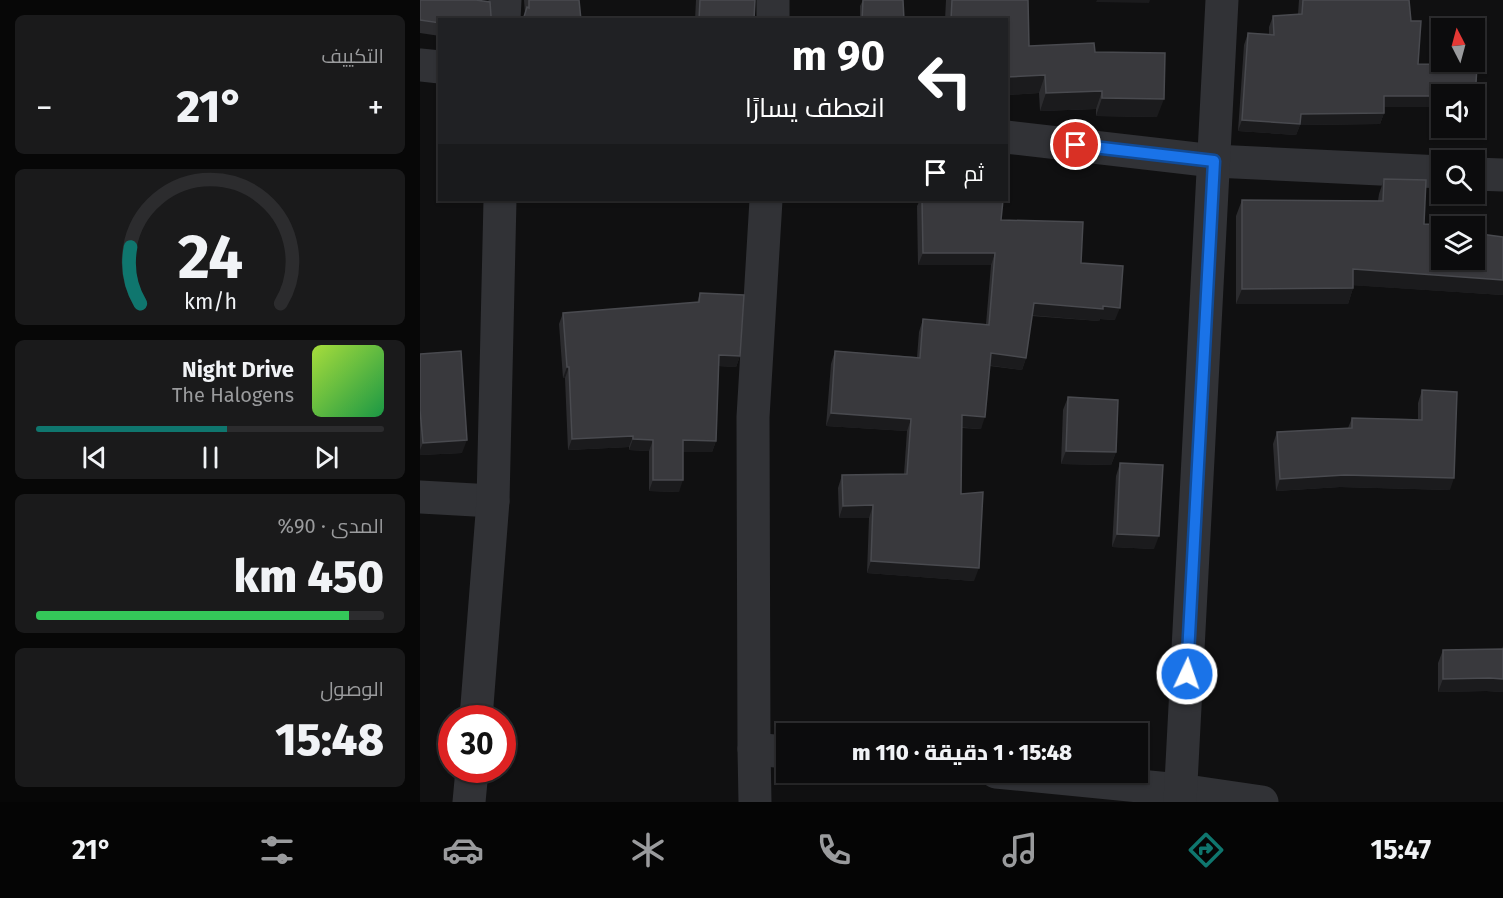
<!DOCTYPE html>
<html lang="ar">
<meta charset="utf-8">
<style>
body{margin:0;font-family:"Fira Sans",Cairo,sans-serif;background:#1a1a1b;color:#f1f3f6;direction:rtl;height:100vh;display:flex;flex-direction:column;font-size:22px;white-space:nowrap}
*{box-sizing:border-box;margin:0}
p{font-size:20px;color:#9a9b9d}
.icon{flex:none;width:33px;height:33px;fill:none;stroke:currentColor;stroke-width:2;stroke-linecap:round;stroke-linejoin:round}
.map{position:relative;flex:1;overflow:hidden;direction:ltr}
.details{display:flex;flex-direction:column;gap:15px;padding:15px;background:#070707;width:420px}
.details>*{flex:none}
.guide{position:absolute;left:18px;top:18px;width:570px;height:183px;border-radius:0px;box-shadow:0 2px 4px #0004,0 0 0 2px #2c2c2e;direction:rtl;background:#202124;color:#fff;overflow:hidden}
.needle{width:39px;rotate:354deg}
.tools{position:absolute;left:1011px;top:18px;display:grid;gap:12px}
.tools a{display:grid;place-items:center;width:54px;height:54px;border-radius:0px;background:#0c0c0d;box-shadow:0 2px 4px #0004,0 0 0 2px #2c2c2e;font-size:30px}
.speed{position:absolute;left:18px;top:705px;display:flex;gap:12px;font-size:30px;font-weight:700;text-align:center}
.speed>*{display:grid;place-content:center;width:78px;height:78px;border-radius:50%;background:#0c0c0d;box-shadow:0 2px 4px #0004,0 0 0 2px #2c2c2e;line-height:1}
.speed .limit{border:9px solid #d22;background:#fff;color:#111}
.pin{position:absolute;display:grid;place-items:center;width:51px;height:51px;color:#fff;margin:-26px;border:3px solid #fff;border-radius:50%;box-shadow:0 2px 6px #0007}
.me{position:absolute;width:66px;margin:-33px;rotate:3deg;stroke-linejoin:round;filter:drop-shadow(0 0 4px #0008)}
.turn{display:flex;align-items:center;gap:21px;height:126px;padding:0 24px;font-size:27px}
.turn .icon{width:78px;height:78px;stroke-width:2.5}
.turn b{display:block;font-size:42px;line-height:51px}
.then{display:flex;align-items:center;height:57px;padding:0 24px;background:#0003;gap:12px;font-size:22px}
.big{font-size:45px;font-weight:800;line-height:1.1}
.details .widget{flex:1;display:flex;flex-direction:column;justify-content:center;gap:9px;min-width:0;padding:0 21px;border-radius:9px;background:#1a1a1b}
.details .dial{align-items:center;gap:0}
.dial svg{height:156px;overflow:visible;fill:none;stroke:#2c2c2e;stroke-width:7;stroke-linecap:round;text-anchor:middle}
.dial text{fill:#f1f3f6;stroke:none}
.song{display:flex;align-items:center;gap:18px}
.cover{width:72px;height:72px;border-radius:9px;background:linear-gradient(135deg,hsl(80 70% 55%),hsl(140 70% 35%))}
.played{height:6px;border-radius:3px;background:linear-gradient(90deg,#0f766e 55%,#2c2c2e 55%)}
.keys{display:flex;justify-content:space-around;direction:ltr}
.heat{display:flex;justify-content:space-between;align-items:center;font-size:33px;direction:ltr}
.charge{height:9px;border-radius:4px;background:linear-gradient(90deg,#34c759 90%,#2c2c2e 0)}
.trip{position:absolute;left:356px;top:723px;width:372px;height:60px;border-radius:0px;background:#0c0c0d;box-shadow:0 2px 4px #0004,0 0 0 2px #2c2c2e;font-weight:800;line-height:60px;text-align:center;direction:rtl}
.tab-bar{display:flex;height:96px;justify-content:space-around;align-items:center;background:#050505;color:#9a9b9d}
.tab-bar .icon{width:42px;height:42px}
.tab-bar .selected{color:#0f766e}
.tab-bar b{font-size:27px;color:#f1f3f6}
main{display:flex;flex:1;min-height:0}
.map>svg:first-child{display:block}
.lines{fill:none;stroke-linecap:round;stroke-linejoin:round}
.street{stroke:#313236;stroke-width:33}
.wall{fill:#2c2c2f}
.shaded-wall{fill:#1b1b1d}
.building{fill:#39393d;stroke:#494a4f;stroke-width:1.5}
.route-casing{stroke:#114b97;stroke-width:15}
.route{stroke:#1a73e8;stroke-width:10}
</style>
<main>
<div class="map">
<svg width="1083" height="802" viewBox="0 0 1083 802">
<rect width="100%" height="100%" fill="#101011"/>
<g class="lines">
<g class="street">
<polyline points="84,20 85,0"/>
<polyline points="353,20 353,0"/>
<polyline points="0,65 20,67"/>
<polyline points="586,137 794,161 1022,172"/>
<polyline points="1054,174 1083,175"/>
<polyline points="0,497 73,501"/>
<polyline points="56,718 73,501 80,200"/>
<polyline points="334,749 366,752"/>
<polyline points="576,772 760,790 842,802"/>
<polyline points="49,802 52,770"/>
<polyline points="335,802 334,749 333,417 346,200"/>
<polyline points="760,802 802,0"/>
</g>
</g>
<g class="wall">
<polygon points="0,0 20,20 20,36 0,33"/>
<polygon points="104,0 159,0 103,20 105,14"/>
<polygon points="276,0 335,0 334,20 275,20"/>
<polygon points="443,0 483,0 484,20 440,20 440,6"/>
<polygon points="526,0 608,0 609,46 675,52 737,117 676,116 676,109 620,111 619,93 586,95 586,20 525,20"/>
<polygon points="879,0 989,0 991,21 998,64 1022,94 1022,128 1052,128 1050,133 1021,132 1021,107 964,107 964,113 960,124 880,125 876,135 818,131 824,45 828,33 849,34 849,27 853,16 878,14"/>
<polygon points="964,179 1004,224 1022,226 1083,295 933,285 933,288 928,304 816,304 816,216 822,200 958,201 959,194"/>
<polygon points="500,200 583,200 581,220 661,263 695,320 680,319 679,321 612,316 606,358 602,370 570,366 561,429 542,428 541,494 554,581 447,573 449,518 419,518 418,488 422,475 484,474 487,431 406,426 411,364 415,351 497,357 499,332 503,319 566,324 571,265 498,265 497,206"/>
<polygon points="280,293 320,356 316,367 299,366 296,441 292,452 263,452 259,492 229,491 229,451 209,450 209,447 148,450 145,378 143,378 139,324 143,313 277,303"/>
<polygon points="0,354 42,453 0,455"/>
<polygon points="1002,390 1030,490 920,487 856,491 853,444 857,432 928,428 932,418 998,419 998,403"/>
<polygon points="648,397 696,452 691,465 641,464 643,410"/>
<polygon points="700,463 734,549 692,547 696,476"/>
<polygon points="1083,646 1083,692 1066,691 1018,692 1018,663 1023,650 1082,649"/>
</g>
<g class="shaded-wall">
<polygon points="677,0 730,0 729,3 676,2"/>
<polygon points="625,75 619,93 586,95 586,77"/>
<polygon points="682,91 676,109 620,111 626,93"/>
<polygon points="964,96 1022,96 1021,107 960,107"/>
<polygon points="682,98 744,99 737,117 676,116"/>
<polygon points="964,113 960,124 880,125 876,135 818,131 822,120 881,114"/>
<polygon points="1022,128 1052,128 1050,133 1021,132"/>
<polygon points="503,253 575,253 571,265 498,265"/>
<polygon points="933,269 1083,280 1083,295 928,285"/>
<polygon points="933,288 928,304 816,304 822,289"/>
<polygon points="614,303 683,306 700,308 695,320 680,319 679,321 609,315"/>
<polygon points="571,353 606,358 602,370 567,365"/>
<polygon points="299,355 320,356 316,367 295,366"/>
<polygon points="147,367 149,367 145,378 143,378"/>
<polygon points="411,413 491,419 487,431 406,426"/>
<polygon points="542,415 565,417 561,429 538,427"/>
<polygon points="213,436 209,447 148,450 152,439"/>
<polygon points="213,439 233,440 229,451 209,450"/>
<polygon points="47,440 42,453 0,455 0,450 3,443"/>
<polygon points="263,440 296,441 292,452 259,452"/>
<polygon points="646,451 696,452 691,465 641,464"/>
<polygon points="925,475 1034,478 1030,490 920,487 856,491 860,479"/>
<polygon points="233,480 263,480 259,492 229,491"/>
<polygon points="453,505 449,518 419,518 423,506"/>
<polygon points="697,534 739,536 734,549 692,547"/>
<polygon points="451,561 559,568 554,581 447,573"/>
<polygon points="1070,678 1083,679 1083,692 1066,691 1018,692 1023,679"/>
</g>
<g class="building">
<polygon points="0,0 56,0 70,2 71,16 75,20 20,20 20,23 0,20"/>
<polygon points="109,0 159,0 161,20 103,20 107,7 109,8"/>
<polygon points="280,0 335,0 334,20 279,20"/>
<polygon points="443,0 483,0 484,20 442,20"/>
<polygon points="532,0 608,0 609,46 674,43 675,52 745,53 744,99 682,98 682,91 626,93 625,75 586,77 586,20 531,20"/>
<polygon points="883,0 989,0 991,21 1001,21 998,64 1057,65 1054,120 1054,94 1022,94 1022,96 964,96 964,113 881,114 880,124 822,120 828,33 854,35 853,16 882,14"/>
<polygon points="964,179 1006,180 1004,224 1025,225 1025,226 1022,226 1022,260 1054,260 1054,233 1083,237 1083,280 933,269 933,288 822,289 822,200 963,201"/>
<polygon points="502,200 583,200 581,220 663,222 661,263 703,266 700,308 683,306 683,309 614,303 606,358 571,353 565,417 542,415 541,494 563,492 559,568 451,561 453,505 423,506 422,475 487,474 491,419 411,413 415,351 500,358 503,319 569,325 575,253 503,253"/>
<polygon points="280,293 324,295 320,356 299,355 296,441 263,440 263,480 233,480 233,440 213,439 213,436 152,439 149,367 147,367 143,313 279,302"/>
<polygon points="41,351 47,440 3,443 0,410 0,354"/>
<polygon points="1002,390 1037,392 1034,478 925,475 860,479 857,432 932,428 932,418 1002,420"/>
<polygon points="648,397 698,400 696,452 646,451"/>
<polygon points="700,463 743,465 739,536 697,534"/>
<polygon points="1083,649 1083,679 1070,678 1023,679 1023,650"/>
</g>
<g class="lines">
<g class="route-casing">
<polyline id="route" points="656,145 794,161 767,674"/>
</g>
<use href="#route" class="route"/>
</g>
</svg>
<div class="tools">
<a><svg class="needle" viewBox="-14 -14 28 28"><path d="M0-13l5 13h-10z" fill="#e53935"/><path d="M0 13l5-13h-10z" fill="#9a9b9d"/></svg></a>
<a><svg class="icon" aria-label="sound" viewBox="0 0 24 24"><path d="M4 9h4l5-4v14l-5-4H4zM17 9q2 3 0 6"/></svg></a>
<a><svg class="icon" aria-label="search" viewBox="0 0 24 24"><circle cx="10" cy="10" r="6"/><path d="M15 15l6 6"/></svg></a>
<a><svg class="icon" aria-label="layers" viewBox="0 0 24 24"><path d="M12 4l9 5-9 5-9-5zM3 14l9 5 9-5"/></svg></a>
</div>
<div class="speed"><div class="limit">30</div></div>
<div class="pin" style="left:656px;top:145px;background:#d93025"><svg class="icon" aria-label="arrive" viewBox="0 0 24 24"><path d="M6 21V4h12l-3 4 3 4H6"/></svg></div>
<svg class="me" style="left:767px;top:674px" viewBox="-20 -20 40 40"><circle r="17" fill="#1a73e8" stroke="#fff" stroke-width="3"/><path d="M0-11L8 9 0 5-8 9z" fill="#fff"/></svg>
<div class="trip">15:48 · 1 دقيقة · 110 m</div>
<div class="guide">
<div class="turn"><svg class="icon" aria-label="left" viewBox="0 0 24 24"><path d="M17 20v-9H6M10 6l-5 5 5 5"/></svg><div><b>90 m</b>انعطف يسارًا</div></div>
<div class="then">ثم<svg class="icon" aria-label="arrive" viewBox="0 0 24 24"><path d="M6 21V4h12l-3 4 3 4H6"/></svg></div>
</div>
</div>
<section class="details">
<div class="widget"><p>التكييف</p>
<div class="heat"><a>−</a><b class="big">21°</b><a>+</a></div>
</div>
<div class="widget dial"><svg viewBox="0 0 100 80">
<path d="M14 69A42 42 0 1 1 86 69"/>
<path d="M14 69A42 42 0 0 1 9 40" stroke="#0f766e"/>
<text x="50" y="56" font-size="32" font-weight="700">24</text>
<text x="50" y="72" font-size="11">km/h</text>
</svg></div>
<div class="widget">
<div class="song"><i class="cover"></i><div><b>Night Drive</b><p>The Halogens</p></div></div>
<div class="played"></div>
<div class="keys"><svg class="icon" aria-label="previous" viewBox="0 0 24 24"><path d="M18 5L8 12l10 7zM5 5v14"/></svg><svg class="icon" aria-label="pause" viewBox="0 0 24 24"><path d="M8 5v14M16 5v14"/></svg><svg class="icon" aria-label="next" viewBox="0 0 24 24"><path d="M6 5l10 7-10 7zM19 5v14"/></svg></div>
</div>
<div class="widget"><p>المدى · 90%</p><b class="big">450 km</b><div class="charge"></div></div>
<div class="widget"><p>الوصول</p><b class="big">15:48</b></div>
</section>
</main>
<nav class="tab-bar">
<b>15:47</b>
<svg class="icon selected" aria-label="directions" viewBox="0 0 24 24"><path d="M12 3l9 9-9 9-9-9zM9 14v-3h6M13 9l2 2-2 2"/></svg>
<svg class="icon" aria-label="music" viewBox="0 0 24 24"><path d="M9 18V5l10-2v13"/><circle cx="6" cy="18" r="3"/><circle cx="16" cy="16" r="3"/></svg>
<svg class="icon" aria-label="phone" viewBox="0 0 24 24"><path d="M5 4h4l2 5-3 2q2 4 5 5l2-3 5 2v4C11 20 4 13 5 4z"/></svg>
<svg class="icon" aria-label="climate" viewBox="0 0 24 24"><path d="M12 3v18M4 7l16 10M4 17L20 7"/></svg>
<svg class="icon" aria-label="car" viewBox="0 0 24 24"><path d="M5 17H2v-5l4-1 3-4h7l3 4 3 1v5h-3M9 17h6M6 11h13"/><circle cx="7" cy="17" r="2"/><circle cx="17" cy="17" r="2"/></svg>
<svg class="icon" aria-label="filters" viewBox="0 0 24 24"><path d="M4 7h16M4 17h16"/><circle cx="9" cy="7" r="2"/><circle cx="15" cy="17" r="2"/></svg>
<b>21°</b>
</nav>
